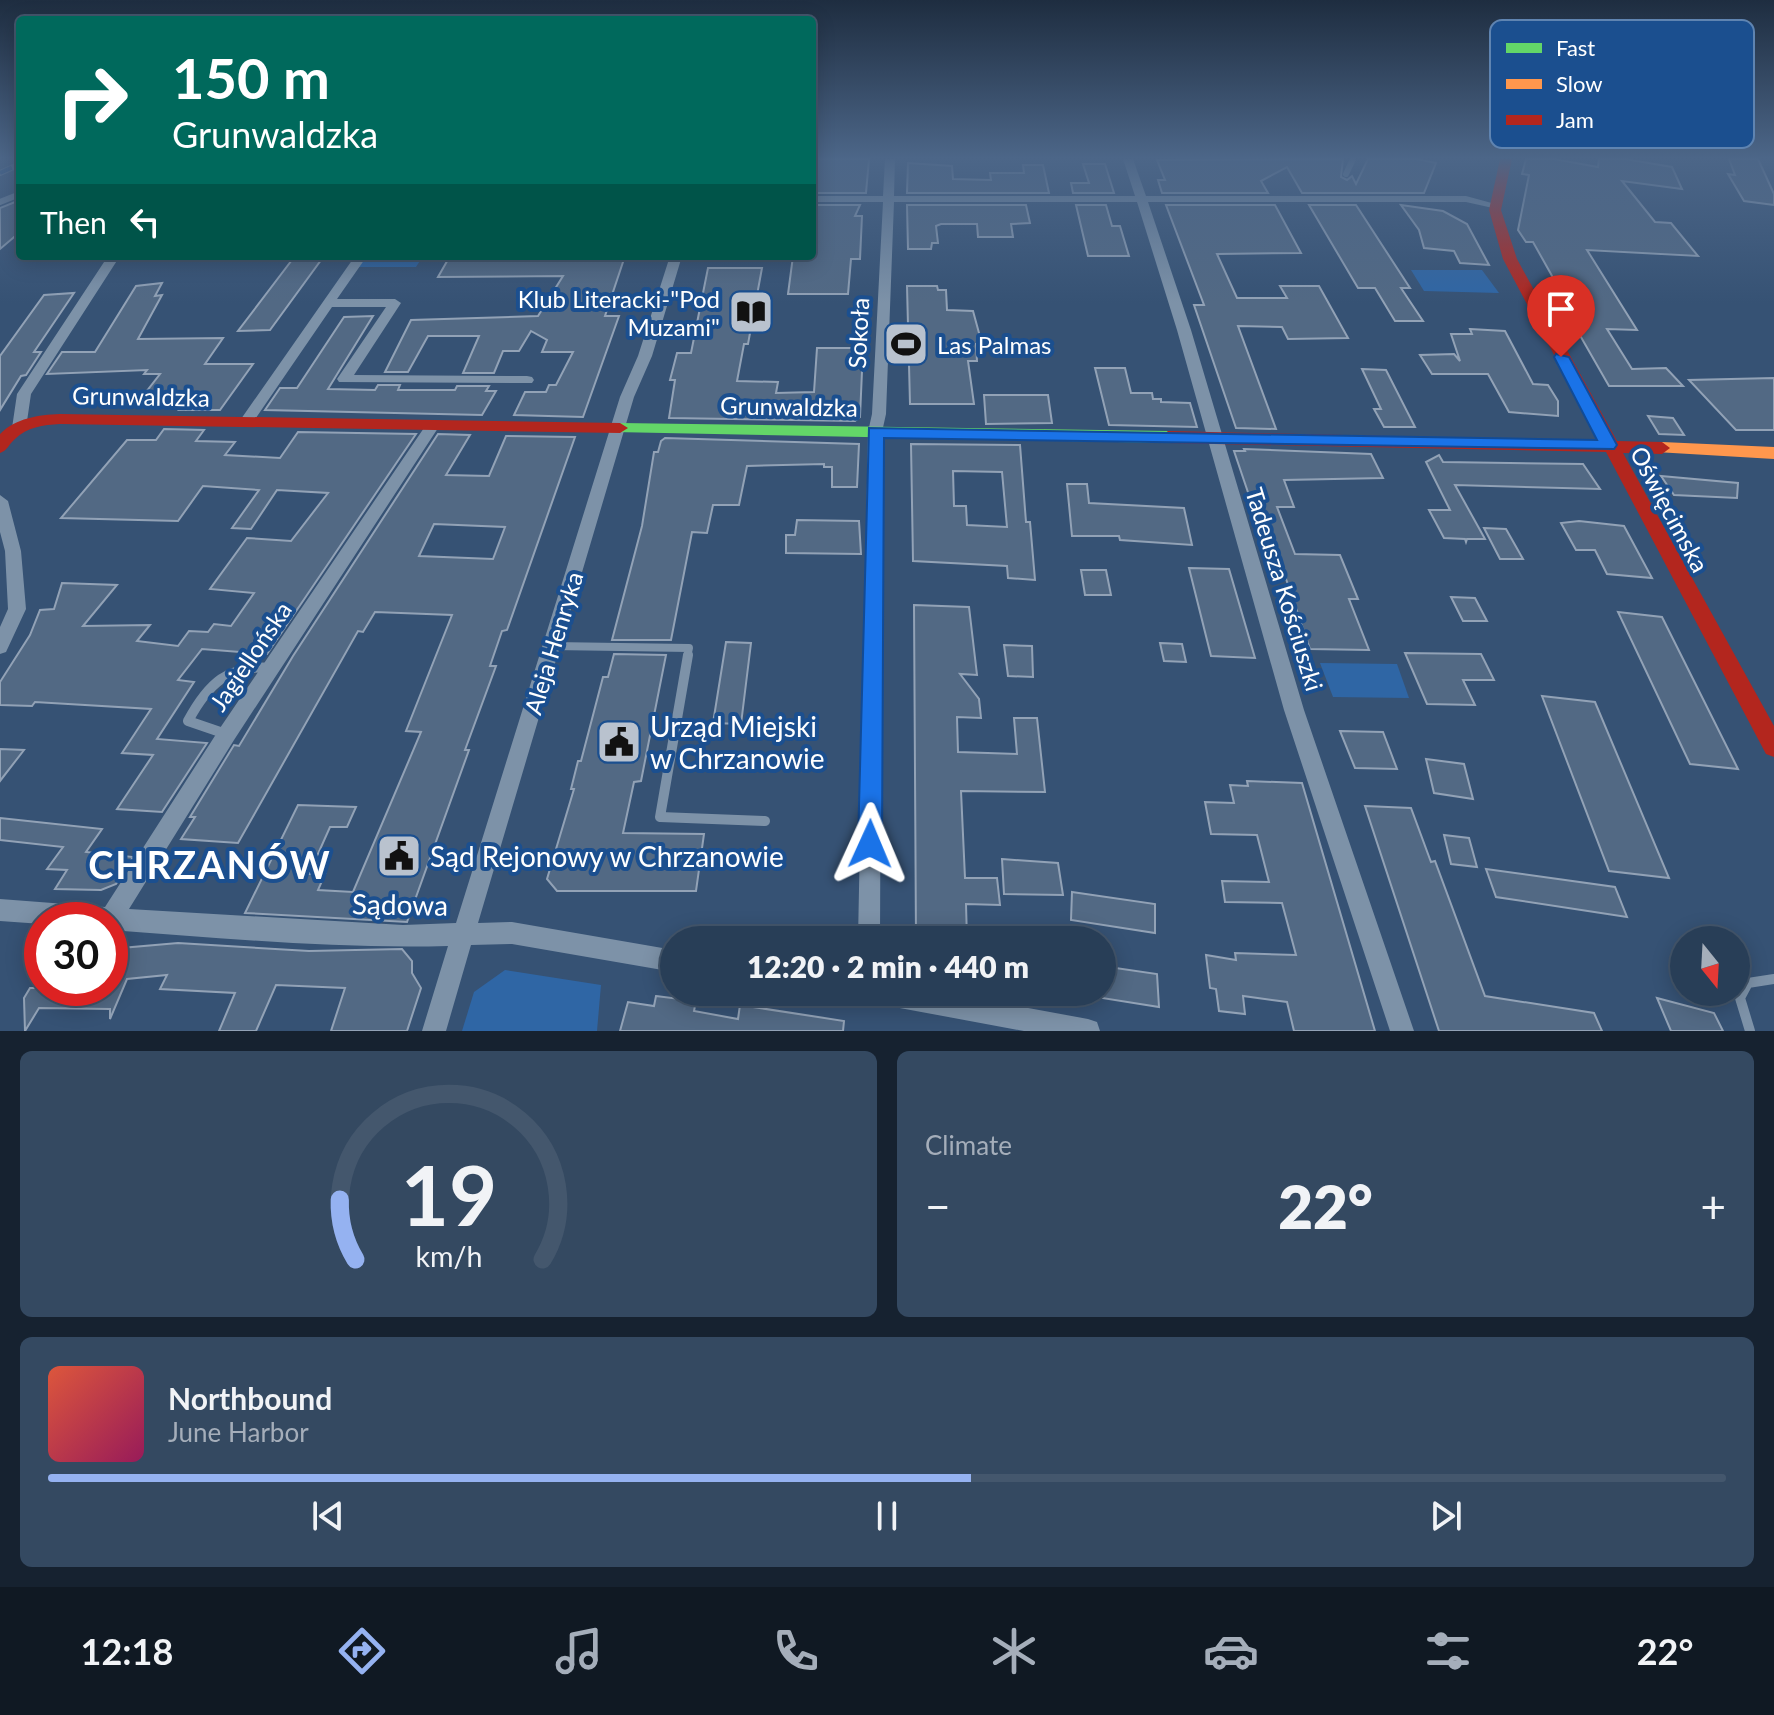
<!DOCTYPE html>
<meta charset="utf-8">
<style>
body{margin:0;font-family:Lato,sans-serif;background:#344961;color:#f1f3f6;height:100vh;display:flex;flex-direction:column;font-size:30px;white-space:nowrap}
*{box-sizing:border-box;margin:0}
p{font-size:26px;color:#a5aeba}
.icon{flex:none;width:44px;height:44px;fill:none;stroke:currentColor;stroke-width:2;stroke-linecap:round;stroke-linejoin:round}
.map{position:relative;height:1031px;overflow:hidden}
.details{display:flex;flex-direction:column;gap:20px;padding:20px;background:#162230;flex:1}
.details>*{flex:none}
.hud{position:absolute;left:16px;top:16px;width:800px;height:244px;border-radius:8px;box-shadow:0 4px 20px #0003,0 0 0 2px #44576d;background:#00695c;color:#fff;overflow:hidden}
.needle{width:52px;rotate:162deg}
.tools{position:absolute;left:1670px;top:926px;display:grid;gap:16px}
.tools a{display:grid;place-items:center;width:80px;height:80px;border-radius:50%;background:#283e57;box-shadow:0 4px 20px #0003,0 0 0 2px #44576d;font-size:40px}
.speed{position:absolute;left:24px;top:902px;display:flex;gap:16px;font-size:40px;font-weight:700;text-align:center}
.speed>*{display:grid;place-content:center;width:104px;height:104px;border-radius:50%;background:#283e57;box-shadow:0 4px 20px #0003,0 0 0 2px #44576d;line-height:1}
.speed .limit{border:12px solid #d22;background:#fff;color:#111}
.pin{position:absolute;display:grid;place-items:center;width:68px;height:68px;color:#fff;margin:-82px -34px;border-radius:50% 50% 50% 0;rotate:-45deg;box-shadow:0 0 8px #0007}
.pin .icon{rotate:45deg}
.me{position:absolute;width:88px;margin:-44px;rotate:1deg;stroke-linejoin:round;filter:drop-shadow(0 0 6px #0008)}
.turn{display:flex;align-items:center;gap:28px;height:168px;padding:0 24px;font-size:36px}
.turn .icon{width:104px;height:104px;stroke-width:2.5}
.turn b{display:block;font-size:56px;line-height:68px}
.then{display:flex;align-items:center;height:76px;padding:0 24px;background:#0003;gap:16px;font-size:30px}
.big{font-size:60px;font-weight:800;line-height:1.1}
.details .widget{flex:1;display:flex;flex-direction:column;justify-content:center;gap:12px;min-width:0;padding:0 28px;border-radius:12px;background:#344961}
.details .dial{align-items:center;gap:0}
.dial svg{height:208px;overflow:visible;fill:none;stroke:#44576d;stroke-width:7;stroke-linecap:round;text-anchor:middle}
.dial text{fill:#f1f3f6;stroke:none}
.song{display:flex;align-items:center;gap:24px}
.cover{width:96px;height:96px;border-radius:12px;background:linear-gradient(135deg,hsl(10 70% 55%),hsl(330 70% 35%))}
.played{height:8px;border-radius:4px;background:linear-gradient(90deg,#95b2f1 55%,#44576d 55%)}
.keys{display:flex;justify-content:space-around;direction:ltr}
.heat{display:flex;justify-content:space-between;align-items:center;font-size:44px;direction:ltr}
.details .tiles{flex:1;display:grid;gap:20px;grid-template-columns:1fr 1fr}
.widget:last-child{grid-column:span 2}
.trip{position:absolute;left:660px;top:926px;width:456px;height:80px;border-radius:40px;background:#283e57;box-shadow:0 4px 20px #0003,0 0 0 2px #44576d;font-weight:800;line-height:80px;text-align:center}
.tabs{display:flex;height:128px;justify-content:space-around;align-items:center;background:#101923;color:#a5aeba}
.tabs .icon{width:56px;height:56px}
.tabs .active{color:#95b2f1}
.tabs b{font-size:36px;color:#f1f3f6}
.map>svg:first-child{display:block}
.green{fill:#2f66a5}
.building{fill:#526984;stroke:#92a2b6;stroke-width:2;fill-rule:evenodd}
.lines{fill:none;stroke-linecap:round;stroke-linejoin:round}
.lane-far2{stroke:#7d92a8;stroke-width:6}
.lane-far1{stroke:#7d92a8;stroke-width:8}
.lane{stroke:#7d92a8;stroke-width:10}
.street{fill:#7d92a8;fill-rule:evenodd}
.fast{fill:#63d668;fill-rule:evenodd}
.slow{fill:#ff974d;fill-rule:evenodd}
.jam{fill:#b3261e;fill-rule:evenodd}
.rail-casing{stroke:#7e92a7;stroke-width:6}
.rail{stroke:#1b4f8f;stroke-width:4;stroke-dasharray:13;stroke-linecap:butt}
.route{fill:#1a73e8;stroke:#114b97;stroke-width:2}
.labels{text-anchor:middle;dominant-baseline:central;stroke-width:8;stroke-linejoin:round;paint-order:stroke}
.poi-label{font-size:24px;fill:#fff;stroke:#1b4f8f;text-anchor:end}
.street-label{font-size:24px;fill:#fff;stroke:#1b4f8f}
.near-poi-label{font-size:28px;fill:#fff;stroke:#1b4f8f;text-anchor:start}
.near-street-label{font-size:28px;fill:#fff;stroke:#1b4f8f}
.near-district-label{font-size:38px;font-weight:bold;letter-spacing:2px;fill:#fff;stroke:#1b4f8f}
.key{fill:#1b4f8f;stroke:#5f84b1;stroke-width:2}
.key-label{font-size:22px;fill:#fff}
</style>
<div class="map">
<svg width="1774" height="1031" viewBox="0 0 1774 1031">
<rect width="100%" height="100%" fill="#365274"/>
<g class="green">
<polygon points="365,256 423,256 416,267 358,267"/>
<polygon points="1411,270 1482,270 1499,293 1424,291"/>
<polygon points="1320,663 1397,664 1409,698 1333,697"/>
<polygon points="505,970 601,985 597,1031 462,1031 474,992"/>
</g>
<g class="building">
<polygon points="812,159 869,159 866,193 812,193"/>
<polygon points="1343,159 1341,177 1347,180 1352,176 1356,184 1368,159 1417,159 1436,163 1424,193 1302,193 1287,167 1261,181 1268,193 1162,193 1158,180 1165,180 1157,160"/>
<polygon points="1526,159 1554,159 1598,167 1599,159 1625,159 1672,167 1682,189 1622,181 1655,222 1671,223 1698,256 1587,250 1637,330 1607,329 1632,369 1666,368 1683,386 1609,386 1550,283 1556,283 1533,242 1526,242 1518,230 1529,175 1522,174"/>
<polygon points="1729,159 1758,159 1774,194 1774,205 1744,201 1728,174 1735,175"/>
<polygon points="908,163 952,166 953,179 991,180 990,173 1024,173 1023,165 1043,165 1049,193 907,193"/>
<polygon points="1083,164 1105,164 1114,193 1073,193 1071,183 1089,183"/>
<polygon points="20,200 20,232 0,249 0,208"/>
<polygon points="812,205 860,205 855,216 862,216 860,259 851,259 848,294 788,294 793,256 812,256"/>
<polygon points="907,205 1026,205 1030,223 1011,224 1013,237 978,237 977,224 941,224 936,226 938,243 932,243 931,249 908,249"/>
<polygon points="1076,205 1106,205 1112,226 1120,226 1129,256 1088,256"/>
<polygon points="1166,205 1275,205 1301,253 1217,254 1237,298 1287,298 1280,286 1319,286 1348,338 1288,339 1282,327 1238,326 1276,429 1236,428 1194,305 1204,305"/>
<polygon points="1309,205 1356,205 1410,288 1401,288 1423,321 1395,321 1375,288 1358,288"/>
<polygon points="1401,205 1443,211 1467,224 1489,265 1460,263 1454,251 1424,248 1419,230"/>
<polygon points="295,256 324,256 270,330 238,331"/>
<polygon points="450,256 625,256 605,316 619,316 583,417 514,415 525,392 546,392 549,385 556,385 573,352 542,352 547,340 531,331 519,351 503,351 494,373 463,373 479,336 428,336 408,372 385,372 411,320 538,316 563,276 438,277"/>
<polygon points="708,268 762,268 748,344 744,344 737,381 778,382 776,393 814,392 817,348 863,348 860,417 855,421 669,418 675,380 670,380 677,353 691,353"/>
<polygon points="162,283 155,296 162,295 138,339 223,338 205,364 253,364 220,410 179,410 184,403 136,405 160,374 144,374 147,370 47,374 62,352 95,352 136,286"/>
<polygon points="907,286 937,286 938,290 946,290 947,310 973,311 982,344 976,344 977,361 968,361 974,404 910,404"/>
<polygon points="74,293 34,352 41,352 26,375 21,376 0,410 0,356 44,295"/>
<polygon points="373,316 328,389 375,390 378,385 400,385 398,390 455,390 457,386 489,386 486,391 496,391 482,415 265,410 280,388 297,388 344,317"/>
<polygon points="1470,329 1505,331 1533,384 1548,385 1558,401 1558,416 1509,412 1488,374 1432,374 1420,355 1454,354 1460,361 1451,334 1472,334"/>
<polygon points="1095,368 1125,368 1131,393 1152,393 1153,399 1161,399 1161,402 1190,403 1197,427 1109,425"/>
<polygon points="1362,369 1386,370 1415,427 1384,427 1374,409 1381,409"/>
<polygon points="1774,378 1774,430 1736,430 1689,380"/>
<polygon points="984,395 1048,395 1052,423 986,424"/>
<polygon points="1648,416 1673,418 1684,435 1659,434"/>
<polygon points="164,429 204,430 196,441 235,442 225,455 280,458 298,432 416,434 267,654 202,649 178,680 194,682 157,739 207,743 162,812 117,809 153,755 122,753 151,709 35,702 32,706 0,705 0,682 30,635 40,610 54,609 62,583 117,585 83,626 150,625 137,641 178,646 189,631 208,632 214,624 231,626 254,593 210,589 247,538 291,541 328,493 277,490 251,529 232,528 259,490 203,486 178,521 61,518 127,440 156,440"/>
<path d="M438 434 470 435 446 475 489 476 506 436 575 437 507 630 502 631 490 666H496L465 750H469L407 922 245 913 298 805 356 807 347 827H330L309 874H325L318 890 353 892 421 732 406 731 452 615 375 612 363 632 358 631 238 843 181 839 195 817H190L234 745 239 746 293 656ZM434 524 505 527 493 559 419 556Z"/>
<polygon points="665,438 859,444 857,487 832,487 832,467 824,467 824,464 747,466 739,505 713,505 707,533 692,532 671,640 612,640 642,526 654,452 658,452 661,441"/>
<path d="M911 444 1020 445 1026 522H1030L1035 580 1008 578 1007 566 913 561ZM953 471 1002 472 1007 527 967 525 966 506H954Z"/>
<polygon points="1244,449 1371,454 1383,478 1284,480 1294,507 1277,507 1295,554 1340,555 1358,599 1349,599 1369,650 1310,649 1271,535 1259,507 1253,507 1234,451 1245,451"/>
<polygon points="1439,455 1443,462 1583,464 1600,489 1455,485 1485,539 1467,539 1466,542 1465,539 1444,538 1429,510 1450,510 1426,462"/>
<polygon points="1661,476 1738,483 1737,498 1674,495"/>
<polygon points="1067,484 1087,484 1089,503 1184,508 1192,545 1120,540 1119,536 1072,536"/>
<polygon points="797,520 859,521 861,554 786,553 786,535 795,535"/>
<polygon points="1579,521 1624,526 1652,578 1607,574 1595,550 1576,550 1561,523"/>
<polygon points="1484,528 1506,529 1523,559 1500,559"/>
<polygon points="1189,568 1229,569 1255,658 1211,656"/>
<polygon points="1081,570 1106,570 1111,595 1085,595"/>
<polygon points="1451,597 1475,598 1487,621 1463,621"/>
<polygon points="914,605 969,607 977,675 960,674 979,699 981,718 957,717 958,752 1017,754 1014,718 1037,718 1045,792 961,791 965,878 997,878 1000,905 966,904 967,940 916,940"/>
<polygon points="1618,612 1662,617 1738,769 1690,764"/>
<polygon points="726,642 751,643 741,724 713,723"/>
<polygon points="1160,643 1182,644 1186,662 1164,661"/>
<polygon points="1004,645 1032,646 1033,677 1008,676"/>
<polygon points="1405,653 1481,654 1494,680 1463,680 1475,705 1427,704"/>
<polygon points="614,654 666,655 641,781 634,782 623,833 704,834 696,891 557,891 547,879 574,789 571,789 578,761 581,761 603,677 608,677"/>
<polygon points="1542,696 1595,702 1669,878 1609,871"/>
<polygon points="1340,731 1383,732 1397,769 1355,768"/>
<polygon points="0,749 24,750 0,781"/>
<polygon points="1426,759 1464,764 1473,799 1434,793"/>
<polygon points="1247,781 1302,783 1375,1031 1294,1031 1287,1002 1243,996 1245,1014 1219,1011 1216,989 1210,988 1206,955 1236,960 1235,953 1296,955 1282,903 1225,902 1222,881 1269,882 1257,835 1211,834 1205,802 1234,803 1230,785 1248,786"/>
<polygon points="1365,806 1411,808 1431,862 1435,861 1485,996 1594,1013 1602,1031 1439,1031"/>
<polygon points="0,818 102,829 86,852 133,857 116,884 101,890 55,889 67,870 47,869 63,847 0,840"/>
<polygon points="1444,835 1469,838 1477,867 1451,864"/>
<polygon points="1002,859 1058,863 1063,895 1004,894"/>
<polygon points="1486,869 1615,887 1627,917 1496,897"/>
<polygon points="1072,892 1155,904 1155,933 1071,920"/>
<polygon points="178,943 309,951 402,949 412,961 412,973 421,988 407,1031 331,1031 345,988 276,985 256,1031 219,1031 235,993 160,989 167,975 127,979 110,1019 110,1009 39,1008 25,1031 24,998 30,988 110,988 110,949"/>
<polygon points="1102,966 1157,974 1159,1007 1102,998"/>
<polygon points="656,996 696,1001 694,1011 738,1019 740,1005 844,1021 843,1031 620,1031 628,1002 654,1006"/>
<polygon points="1657,998 1714,1013 1723,1031 1671,1031"/>
</g>
<g class="lines">
<g class="lane-far2">
<polyline points="1346,174 1353,159"/>
<polyline points="0,202 20,194"/>
</g>
<polyline class="lane-far1" points="552,646 689,648 687,657"/>
<g class="lane">
<polyline points="688,655 660,817 765,821"/>
<path d="M226 734 188 721C208 684 228 664 272 668"/>
<polyline points="1750,1031 1740,998 1748,983 1774,979"/>
</g>
<g class="street">
<polygon points="885,159 895,159 894,196 1135,196 1123,159 1133,159 1146,196 1466,196 1499,205 1493,208 1466,202 1148,202 1191,330 1304,710 1414,1031 1390,1031 1284,710 1177,330 1137,202 894,202 886,414 882,432 880,940 858,940 868,432 872,414 883,202 812,202 812,196 883,196"/>
<polygon points="108,256 120,256 31,394 26,428 24,431 14,431 12,428 17,394"/>
<polygon points="355,256 367,256 337,299 395,299 401,303 354,375 527,376 532,377 534,380 532,383 339,382 337,379 386,307 332,307 251,425 241,425 239,422 241,419"/>
<path d="M670 256H682L652 356 634 397 478 923 512 922 674 950V972L512 944 471 945 446 1031H422L448 946C336 949 222 938 110 930V920H42V924L0 921V899L105 907 220 728 428 422 433 420 440 425 234 740 129 909 403 925 456 923 620 397 638 356Z"/>
<polygon points="0,495 8,501 21,551 26,609 6,652 0,654 0,627 8,609 5,551 0,532"/>
<polygon points="866,992 942,992 1088,1019 1097,1022 1100,1031 1024,1031 878,1004 870,1000"/>
</g>
<polygon class="fast" points="620,423 1168,431 1176,437 1168,443 614,432 612,428 614,424"/>
<polygon class="slow" points="1662,442 1774,447 1774,459 1656,452 1654,448"/>
<g class="jam">
<polygon points="1500,159 1512,159 1501,210 1517,259 1617,441 1662,442 1670,448 1662,454 1623,453 1774,726 1774,757 1766,754 1606,452 1168,443 1160,437 1168,431 1600,441 1503,259 1489,210"/>
<path d="M60 414 620 423 628 428 620 433 60 424C43 425 27 427 15 439 8 445 8 450 0 453V434C16 418 38 415 60 414Z"/>
</g>
<g class="rail-casing">
<polyline id="rail" points="0,173 20,164"/>
</g>
<use href="#rail" class="rail"/>
</g>
<linearGradient id="sky" x2="0" y2="1"><stop stop-color="#1e2d40"/><stop offset="0.52" stop-color="#4c6688"/><stop offset="1" stop-color="#4c6688" stop-opacity="0"/></linearGradient>
<rect width="1774" height="303" fill="url(#sky)"/>
<polygon class="route" points="1556,354 1569,357 1617,445 1614,449 884,438 882,844 879,852 870,855 862,852 858,844 869,428 1597,440 1554,357"/>
<defs>
<g id="library-square" transform="scale(2.3)"><rect x="-9" y="-9" width="18" height="18" rx="4" fill="#b9c2ce" stroke="#1b4f8f"/><path d="M-6-4Q-3-5.5-.7-3.5V5Q-3 3-6 4ZM6-4Q3-5.5 .7-3.5V5Q3 3 6 4Z" fill="#111"/></g>
<g id="stadium-square" transform="scale(2.3)"><rect x="-9" y="-9" width="18" height="18" rx="4" fill="#b9c2ce" stroke="#1b4f8f"/><path d="M0-5a6.5 5 0 1 0 0 10a6.5 5 0 1 0 0-10ZM-3.5-1.8h7v3.6h-7Z" fill="#111"/></g>
<g id="civic-square" transform="scale(2.3)"><rect x="-9" y="-9" width="18" height="18" rx="4" fill="#b9c2ce" stroke="#1b4f8f"/><path d="M-.6-6.5H3V-4.5H.6V-3L4-1V1h2V6H-6V1h2V-1L-.6-3ZM-1.2 2.5V6h2.4V2.5Z" fill="#111"/></g>
</defs>
<g fill-rule="evenodd">
<use href="#library-square" x="751" y="312"/>
<use href="#stadium-square" x="906" y="344"/>
<use href="#civic-square" x="619" y="742"/>
<use href="#civic-square" x="399" y="856"/>
</g>
<g class="labels">
<g class="poi-label">
<text x="720" y="298">Klub Literacki-"Pod<tspan x="720" dy="28">Muzami"</tspan></text>
<text x="937" y="344" text-anchor="start">Las Palmas</text>
</g>
<g class="street-label">
<text transform="translate(858 333) rotate(-87)">Sokoła</text>
<text transform="translate(141 396) rotate(1)">Grunwaldzka</text>
<text transform="translate(789 406) rotate(1)">Grunwaldzka</text>
<text transform="translate(1670 509) rotate(62)">Oświęcimska</text>
<text transform="translate(1285 589) rotate(73)">Tadeusza Kościuszki</text>
<text transform="translate(553 643) rotate(-73)">Aleja Henryka</text>
<text transform="translate(250 656) rotate(-56)">Jagiellońska</text>
</g>
<g class="near-poi-label">
<text x="650" y="726">Urząd Miejski<tspan x="650" dy="32">w Chrzanowie</tspan></text>
<text x="430" y="856">Sąd Rejonowy w Chrzanowie</text>
</g>
<g class="near-street-label">
<text transform="translate(400 904) rotate(1)">Sądowa</text>
</g>
<g class="near-district-label">
<text x="210" y="864">CHRZANÓW</text>
</g>
</g>
<rect x="1490" y="20" width="264" height="128" rx="12" class="key"/>
<rect x="1506" y="43" width="36" height="10" fill="#63d668"/>
<rect x="1506" y="79" width="36" height="10" fill="#ff974d"/>
<rect x="1506" y="115" width="36" height="10" fill="#b3261e"/>
<g class="key-label">
<text x="1556" y="56">Fast</text>
<text x="1556" y="92">Slow</text>
<text x="1556" y="128">Jam</text>
</g>
</svg>
<div class="tools">
<a><svg class="needle" viewBox="-14 -14 28 28"><path d="M0-13l5 13h-10z" fill="#e53935"/><path d="M0 13l5-13h-10z" fill="#a5aeba"/></svg></a>
</div>
<div class="speed"><div class="limit">30</div></div>
<div class="pin" style="left:1561px;top:357px;background:#d93025"><svg class="icon" aria-label="arrive" viewBox="0 0 24 24"><path d="M6 21V4h12l-3 4 3 4H6"/></svg></div>
<svg class="me" style="left:870px;top:844px" viewBox="-20 -20 40 40"><path d="M0-17L14 15 0 8-14 15z" fill="#1a73e8" stroke="#fff" stroke-width="4"/></svg>
<div class="trip">12:20 · 2 min · 440 m</div>
<div class="hud">
<div class="turn"><svg class="icon" aria-label="right" viewBox="0 0 24 24"><path d="M7 20v-9h11M14 6l5 5-5 5"/></svg><div><b>150 m</b>Grunwaldzka</div></div>
<div class="then">Then<svg class="icon" aria-label="left" viewBox="0 0 24 24"><path d="M17 20v-9H6M10 6l-5 5 5 5"/></svg></div>
</div>
</div>
<section class="details">
<div class="tiles">
<div class="widget dial"><svg viewBox="0 0 100 80">
<path d="M14 69A42 42 0 1 1 86 69"/>
<path d="M14 69A42 42 0 0 1 8 46" stroke="#95b2f1"/>
<text x="50" y="56" font-size="32" font-weight="700">19</text>
<text x="50" y="72" font-size="11">km/h</text>
</svg></div>
<div class="widget"><p>Climate</p>
<div class="heat"><a>−</a><b class="big">22°</b><a>+</a></div>
</div>
<div class="widget">
<div class="song"><i class="cover"></i><div><b>Northbound</b><p>June Harbor</p></div></div>
<div class="played"></div>
<div class="keys"><svg class="icon" aria-label="previous" viewBox="0 0 24 24"><path d="M18 5L8 12l10 7zM5 5v14"/></svg><svg class="icon" aria-label="pause" viewBox="0 0 24 24"><path d="M8 5v14M16 5v14"/></svg><svg class="icon" aria-label="next" viewBox="0 0 24 24"><path d="M6 5l10 7-10 7zM19 5v14"/></svg></div>
</div>
</div>
</section>
<nav class="tabs">
<b>12:18</b>
<svg class="icon active" aria-label="directions" viewBox="0 0 24 24"><path d="M12 3l9 9-9 9-9-9zM9 14v-3h6M13 9l2 2-2 2"/></svg>
<svg class="icon" aria-label="music" viewBox="0 0 24 24"><path d="M9 18V5l10-2v13"/><circle cx="6" cy="18" r="3"/><circle cx="16" cy="16" r="3"/></svg>
<svg class="icon" aria-label="phone" viewBox="0 0 24 24"><path d="M5 4h4l2 5-3 2q2 4 5 5l2-3 5 2v4C11 20 4 13 5 4z"/></svg>
<svg class="icon" aria-label="climate" viewBox="0 0 24 24"><path d="M12 3v18M4 7l16 10M4 17L20 7"/></svg>
<svg class="icon" aria-label="car" viewBox="0 0 24 24"><path d="M5 17H2v-5l4-1 3-4h7l3 4 3 1v5h-3M9 17h6M6 11h13"/><circle cx="7" cy="17" r="2"/><circle cx="17" cy="17" r="2"/></svg>
<svg class="icon" aria-label="filters" viewBox="0 0 24 24"><path d="M4 7h16M4 17h16"/><circle cx="9" cy="7" r="2"/><circle cx="15" cy="17" r="2"/></svg>
<b>22°</b>
</nav>
